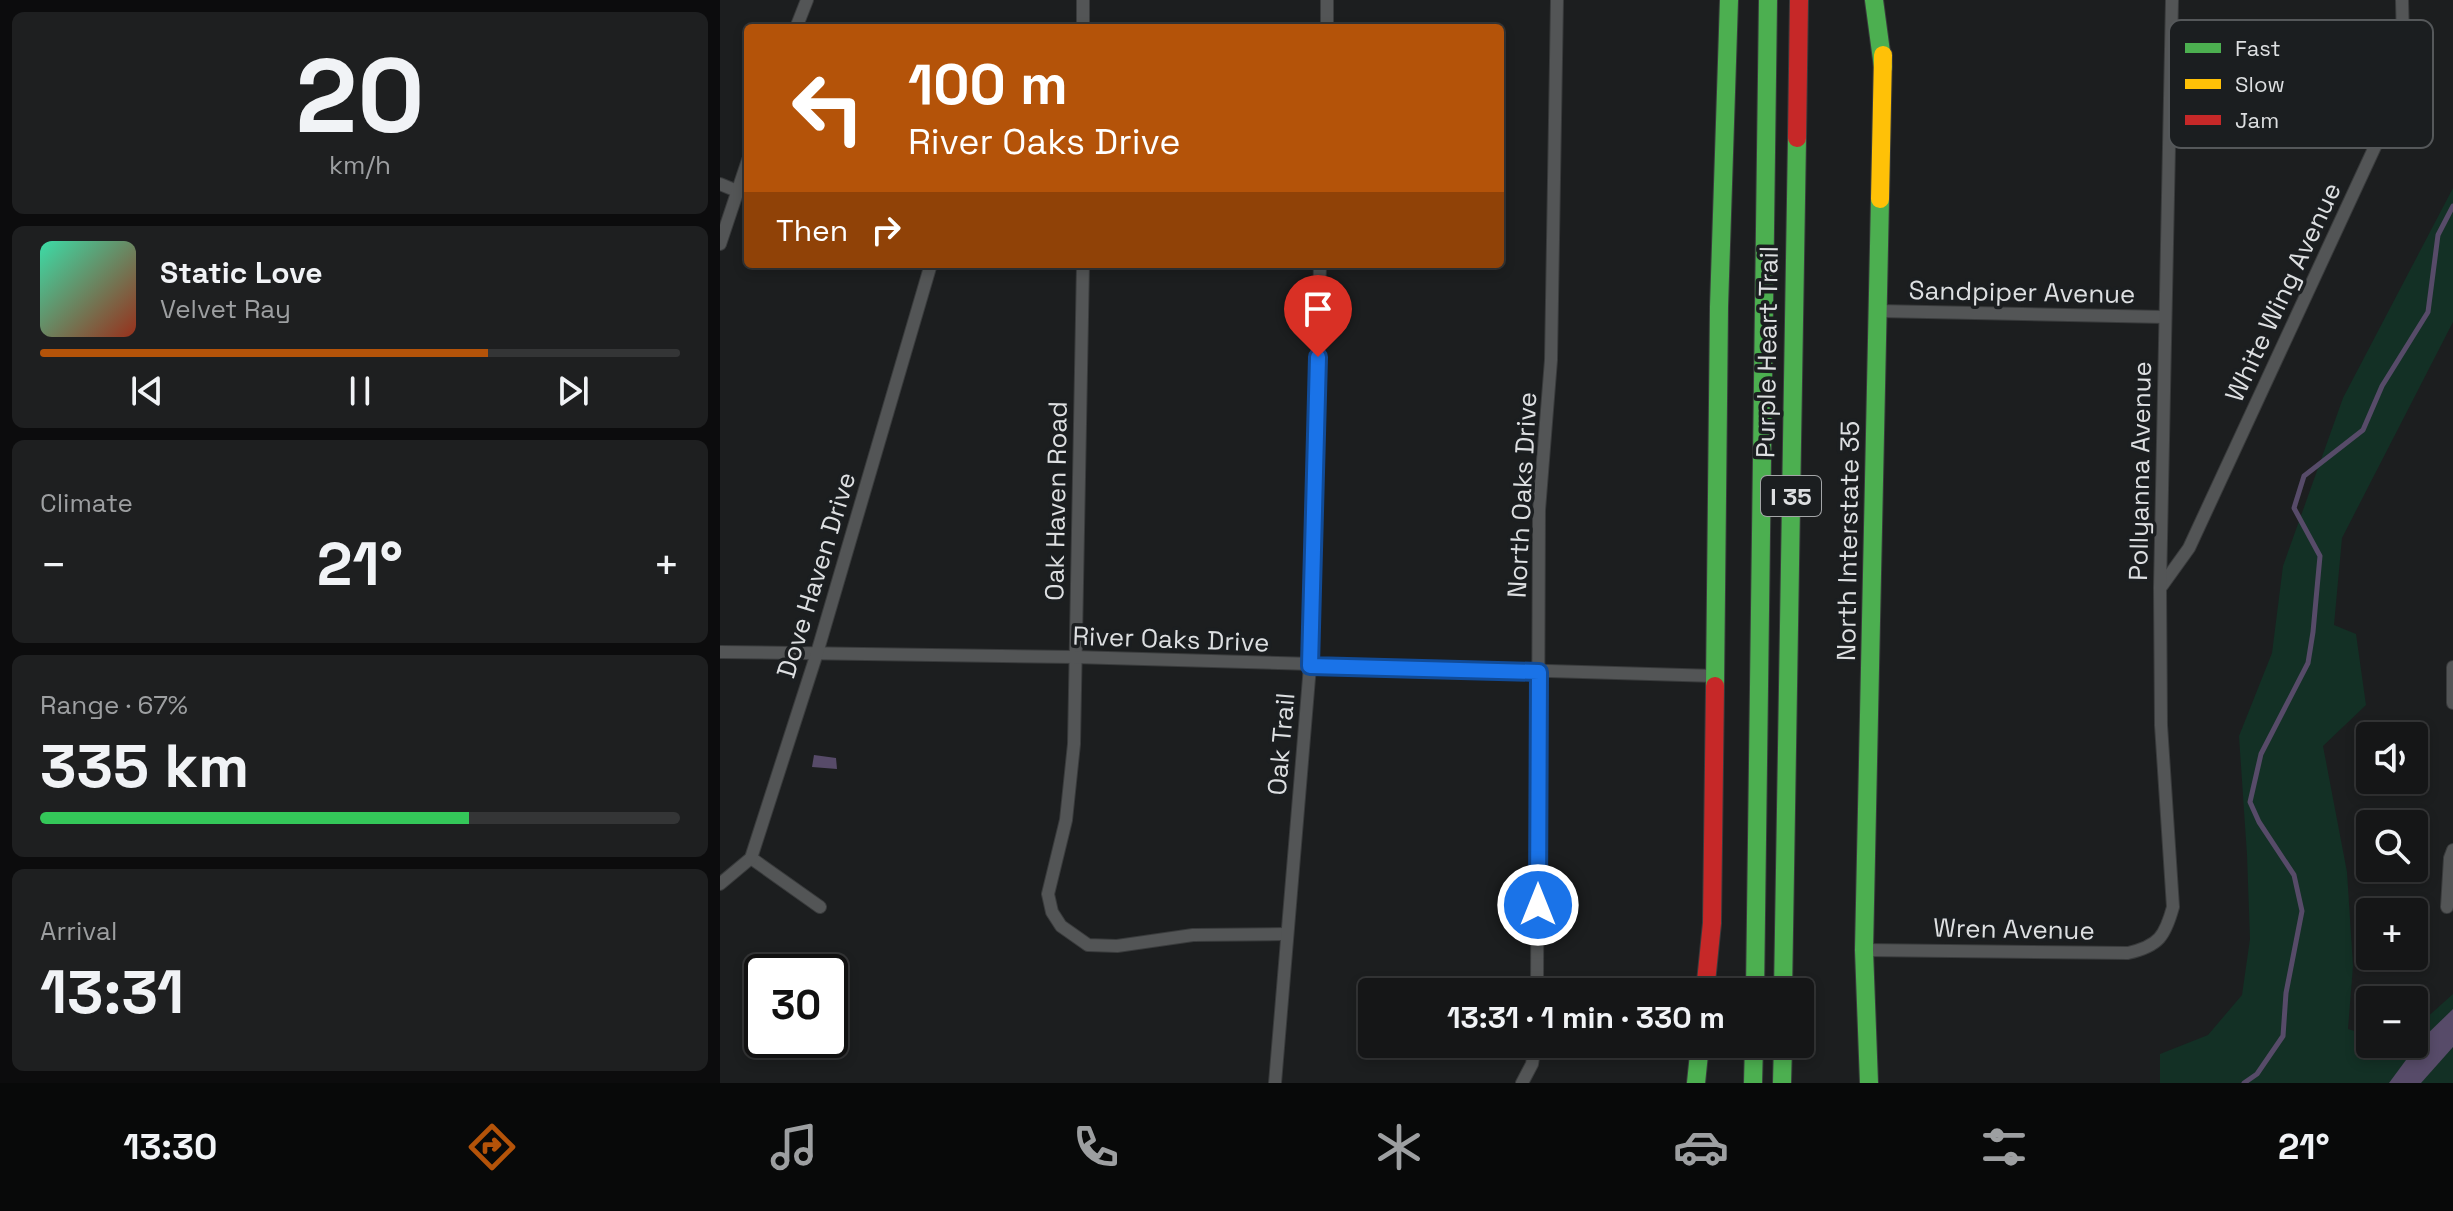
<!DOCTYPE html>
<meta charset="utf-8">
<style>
body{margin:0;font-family:"Space Grotesk",sans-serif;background:#1e1f20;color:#f1f3f6;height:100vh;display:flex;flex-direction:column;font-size:30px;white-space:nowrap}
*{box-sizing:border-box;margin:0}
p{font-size:26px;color:#9d9fa1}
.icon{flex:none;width:44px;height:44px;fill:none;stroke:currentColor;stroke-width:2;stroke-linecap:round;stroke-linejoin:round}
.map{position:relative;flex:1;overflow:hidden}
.drawer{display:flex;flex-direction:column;gap:12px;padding:12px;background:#0c0c0d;width:720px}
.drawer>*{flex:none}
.top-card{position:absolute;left:24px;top:24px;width:760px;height:244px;border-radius:8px;box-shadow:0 4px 12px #0003,0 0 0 2px #343536;background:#b45309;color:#fff;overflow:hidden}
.buttons{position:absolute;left:1636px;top:722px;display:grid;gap:16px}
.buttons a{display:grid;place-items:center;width:72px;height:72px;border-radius:8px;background:#151617;box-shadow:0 4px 12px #0003,0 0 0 2px #343536;font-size:40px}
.speed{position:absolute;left:24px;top:954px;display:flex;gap:16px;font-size:40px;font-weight:700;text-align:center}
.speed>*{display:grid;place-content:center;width:104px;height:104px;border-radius:50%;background:#151617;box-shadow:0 4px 12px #0003,0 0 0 2px #343536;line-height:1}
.speed .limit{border:4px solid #111;border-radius:12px;background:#fff;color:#111}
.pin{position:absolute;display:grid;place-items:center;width:68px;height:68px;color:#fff;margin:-82px -34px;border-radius:50% 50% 50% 0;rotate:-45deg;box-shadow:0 0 8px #0007}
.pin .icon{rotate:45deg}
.me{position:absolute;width:88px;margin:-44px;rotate:0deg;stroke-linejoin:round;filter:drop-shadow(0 0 6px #0008)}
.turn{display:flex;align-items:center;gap:28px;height:168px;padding:0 32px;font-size:36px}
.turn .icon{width:104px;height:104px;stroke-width:2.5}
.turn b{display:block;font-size:56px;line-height:68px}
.then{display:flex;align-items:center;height:76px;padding:0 32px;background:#0003;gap:16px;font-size:30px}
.big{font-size:60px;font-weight:800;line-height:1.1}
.drawer .card{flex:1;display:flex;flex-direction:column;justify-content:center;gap:12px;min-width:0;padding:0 28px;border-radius:12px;background:#1e1f20}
.drawer .dial{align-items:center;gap:0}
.dial b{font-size:104px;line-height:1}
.song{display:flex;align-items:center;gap:24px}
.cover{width:96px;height:96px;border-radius:12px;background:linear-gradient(135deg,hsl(160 70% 55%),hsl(10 70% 35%))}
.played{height:8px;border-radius:4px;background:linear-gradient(90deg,#b45309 70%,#343536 70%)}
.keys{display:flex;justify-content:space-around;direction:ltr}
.heat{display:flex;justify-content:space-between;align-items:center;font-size:44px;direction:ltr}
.charge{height:12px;border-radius:6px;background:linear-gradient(90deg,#34c759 67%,#343536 0)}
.trip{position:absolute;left:638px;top:978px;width:456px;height:80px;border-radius:8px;background:#151617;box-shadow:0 4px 12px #0003,0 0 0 2px #343536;font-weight:800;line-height:80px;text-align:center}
.tab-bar{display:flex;height:128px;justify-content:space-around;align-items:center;background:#080909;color:#9d9fa1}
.tab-bar .icon{width:56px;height:56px}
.tab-bar .on{color:#b45309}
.tab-bar b{font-size:36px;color:#f1f3f6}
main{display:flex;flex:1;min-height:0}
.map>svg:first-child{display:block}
.green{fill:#133025}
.water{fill:#574b69}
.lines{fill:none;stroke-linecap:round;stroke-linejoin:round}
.stream{stroke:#574b69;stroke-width:5}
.street-casing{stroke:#393b3c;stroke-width:14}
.fast-casing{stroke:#393b3c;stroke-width:20}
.slow-casing{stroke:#393b3c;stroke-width:20}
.jam-casing{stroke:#393b3c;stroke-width:20}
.street{stroke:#535556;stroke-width:12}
.fast{stroke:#4caf50;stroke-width:18}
.slow{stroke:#ffc107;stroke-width:18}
.jam{stroke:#c62828;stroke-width:18}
.route-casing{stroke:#114b97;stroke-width:20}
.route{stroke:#1a73e8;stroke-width:14}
.labels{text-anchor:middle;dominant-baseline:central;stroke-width:7;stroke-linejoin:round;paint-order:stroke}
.shield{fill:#1b1e20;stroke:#a3a5a7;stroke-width:2}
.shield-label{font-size:24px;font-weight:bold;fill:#dddfe1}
.street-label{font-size:26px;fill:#dddfe1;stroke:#1b1e20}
.key{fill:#1b1e20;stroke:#55585a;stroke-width:2}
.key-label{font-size:22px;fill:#dddfe1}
</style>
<main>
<section class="drawer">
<div class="card dial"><b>20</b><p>km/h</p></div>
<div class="card">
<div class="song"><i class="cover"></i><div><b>Static Love</b><p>Velvet Ray</p></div></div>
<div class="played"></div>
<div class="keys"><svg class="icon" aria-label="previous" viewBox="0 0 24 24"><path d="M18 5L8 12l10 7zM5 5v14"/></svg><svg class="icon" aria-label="pause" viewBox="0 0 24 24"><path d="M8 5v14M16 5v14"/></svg><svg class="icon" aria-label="next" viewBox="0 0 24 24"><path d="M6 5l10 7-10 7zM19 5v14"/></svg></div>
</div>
<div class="card"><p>Climate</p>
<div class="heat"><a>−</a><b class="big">21°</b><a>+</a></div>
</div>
<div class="card"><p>Range · 67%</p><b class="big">335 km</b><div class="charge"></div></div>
<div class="card"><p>Arrival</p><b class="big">13:31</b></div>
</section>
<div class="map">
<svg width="1733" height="1083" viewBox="0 0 1733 1083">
<rect width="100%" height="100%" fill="#1c1e1f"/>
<polygon class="green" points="1733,188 1733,322 1622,538 1614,625 1636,634 1646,705 1603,746 1627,872 1633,966 1628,1029 1650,1036 1650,1044 1694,1044 1694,1029 1733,994 1733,1083 1440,1083 1440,1054 1488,1035 1522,995 1530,939 1527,855 1519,736 1552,653 1563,566 1623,398"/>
<g class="water">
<polygon points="94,755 116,758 117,769 92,767"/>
<polygon points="1733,1009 1733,1047 1701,1083 1669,1083 1700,1041"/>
</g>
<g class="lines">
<polyline class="stream" points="1524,1083 1537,1074 1563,1036 1566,993 1582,911 1574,875 1539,822 1530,802 1541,754 1588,663 1593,632 1600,556 1574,508 1584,476 1643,430 1662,386 1708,312 1718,235 1733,206"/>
<g class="street-casing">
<g id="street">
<polyline points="363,0 363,28"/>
<polyline points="76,28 87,0"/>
<polyline points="607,28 607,0"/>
<polyline points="0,184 17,191"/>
<polyline points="0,244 28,160"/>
<polyline points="363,264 354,744 346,820 328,894 332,912 341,926 368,945 397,946 473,935 566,934"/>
<polyline points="1159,311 1445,317"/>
<polyline points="1441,587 1469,548 1665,125 1683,40 1682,0"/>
<polyline points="0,652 354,657 996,676"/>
<polyline points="1733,667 1733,703"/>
<polyline points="31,858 100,907"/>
<polyline points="0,884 31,858 97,653 211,264"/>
<polyline points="1727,907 1730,858 1733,850"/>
<path d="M1144 950 1408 953C1439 946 1445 936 1453 907L1441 725 1440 588 1452 0"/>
<polyline points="817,992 819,510 831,360 837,0"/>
<polyline points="555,1083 590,666 600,264"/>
<polyline points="802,1083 812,1064 815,1044"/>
</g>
</g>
<g class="fast-casing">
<g id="fast">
<polyline points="1154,0 1163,67"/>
<polyline points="995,686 999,307 1009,0"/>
<polyline points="1035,992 1048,0"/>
<polyline points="1063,992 1077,138"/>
<polyline points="976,1083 980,1044"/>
<polyline points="1033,1083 1034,1044"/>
<polyline points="1062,1083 1063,1044"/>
<polyline points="1149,1083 1144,950 1160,199"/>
</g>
</g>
<g class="slow-casing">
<polyline id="slow" points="1160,199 1163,55"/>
</g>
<g class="jam-casing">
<g id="jam">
<polyline points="1077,138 1079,0"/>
<polyline points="985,992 992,923 995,686"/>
</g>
</g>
<use href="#street" class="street"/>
<use href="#fast" class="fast"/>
<use href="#slow" class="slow"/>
<use href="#jam" class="jam"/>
</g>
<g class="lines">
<g class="route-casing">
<polyline id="route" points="598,357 590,666 819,672 818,905"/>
</g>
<use href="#route" class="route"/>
</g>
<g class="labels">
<rect class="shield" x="1041" y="476" width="60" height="40" rx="6"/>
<g class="shield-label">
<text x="1071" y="496">I 35</text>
</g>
<g class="street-label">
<text transform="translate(1302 292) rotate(1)">Sandpiper Avenue</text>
<text transform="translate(1563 292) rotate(-65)">White Wing Avenue</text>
<text transform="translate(1047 352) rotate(-89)">Purple Heart Trail</text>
<text transform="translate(1420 471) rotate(-89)">Pollyanna Avenue</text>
<text transform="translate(802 495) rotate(-87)">North Oaks Drive</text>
<text transform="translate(336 501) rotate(-89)">Oak Haven Road</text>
<text transform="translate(1128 541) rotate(-89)">North Interstate 35</text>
<text transform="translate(96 575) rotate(-73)">Dove Haven Drive</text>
<text transform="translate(451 639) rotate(2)">River Oaks Drive</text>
<text transform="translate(561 744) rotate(-85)">Oak Trail</text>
<text transform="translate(1294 929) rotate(1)">Wren Avenue</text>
</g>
</g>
<rect x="1449" y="20" width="264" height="128" rx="12" class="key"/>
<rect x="1465" y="43" width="36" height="10" fill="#4caf50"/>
<rect x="1465" y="79" width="36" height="10" fill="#ffc107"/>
<rect x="1465" y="115" width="36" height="10" fill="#c62828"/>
<g class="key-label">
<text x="1515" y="56">Fast</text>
<text x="1515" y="92">Slow</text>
<text x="1515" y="128">Jam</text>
</g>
</svg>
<div class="buttons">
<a><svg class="icon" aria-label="sound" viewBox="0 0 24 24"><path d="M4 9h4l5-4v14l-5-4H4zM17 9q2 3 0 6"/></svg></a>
<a><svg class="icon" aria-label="search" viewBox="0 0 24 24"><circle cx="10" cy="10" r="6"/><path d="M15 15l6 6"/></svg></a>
<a>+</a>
<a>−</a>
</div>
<div class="speed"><div class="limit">30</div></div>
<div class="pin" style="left:598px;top:357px;background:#d93025"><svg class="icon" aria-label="arrive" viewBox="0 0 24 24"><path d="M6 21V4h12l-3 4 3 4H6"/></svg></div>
<svg class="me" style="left:818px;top:905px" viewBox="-20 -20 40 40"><circle r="17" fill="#1a73e8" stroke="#fff" stroke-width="3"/><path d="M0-11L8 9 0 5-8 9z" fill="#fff"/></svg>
<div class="trip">13:31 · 1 min · 330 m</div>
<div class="top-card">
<div class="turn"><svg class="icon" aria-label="left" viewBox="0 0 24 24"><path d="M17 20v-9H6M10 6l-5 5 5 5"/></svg><div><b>100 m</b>River Oaks Drive</div></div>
<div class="then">Then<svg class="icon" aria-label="right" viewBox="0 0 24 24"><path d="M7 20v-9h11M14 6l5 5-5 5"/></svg></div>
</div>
</div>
</main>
<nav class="tab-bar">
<b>13:30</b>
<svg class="icon on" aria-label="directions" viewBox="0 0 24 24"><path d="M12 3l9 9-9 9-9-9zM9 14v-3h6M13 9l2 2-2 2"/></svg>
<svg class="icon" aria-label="music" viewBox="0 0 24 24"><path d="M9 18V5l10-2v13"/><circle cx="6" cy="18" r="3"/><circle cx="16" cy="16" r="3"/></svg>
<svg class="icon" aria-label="phone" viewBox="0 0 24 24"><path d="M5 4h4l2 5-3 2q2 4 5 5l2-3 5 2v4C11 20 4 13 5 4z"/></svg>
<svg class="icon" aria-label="climate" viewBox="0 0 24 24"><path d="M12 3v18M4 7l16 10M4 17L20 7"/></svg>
<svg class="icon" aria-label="car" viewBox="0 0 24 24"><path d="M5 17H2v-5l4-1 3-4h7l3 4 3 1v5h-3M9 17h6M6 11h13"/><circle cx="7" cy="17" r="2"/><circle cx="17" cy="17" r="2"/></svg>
<svg class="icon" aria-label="filters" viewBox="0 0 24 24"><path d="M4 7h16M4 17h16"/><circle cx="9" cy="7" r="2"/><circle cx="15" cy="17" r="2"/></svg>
<b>21°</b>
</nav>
